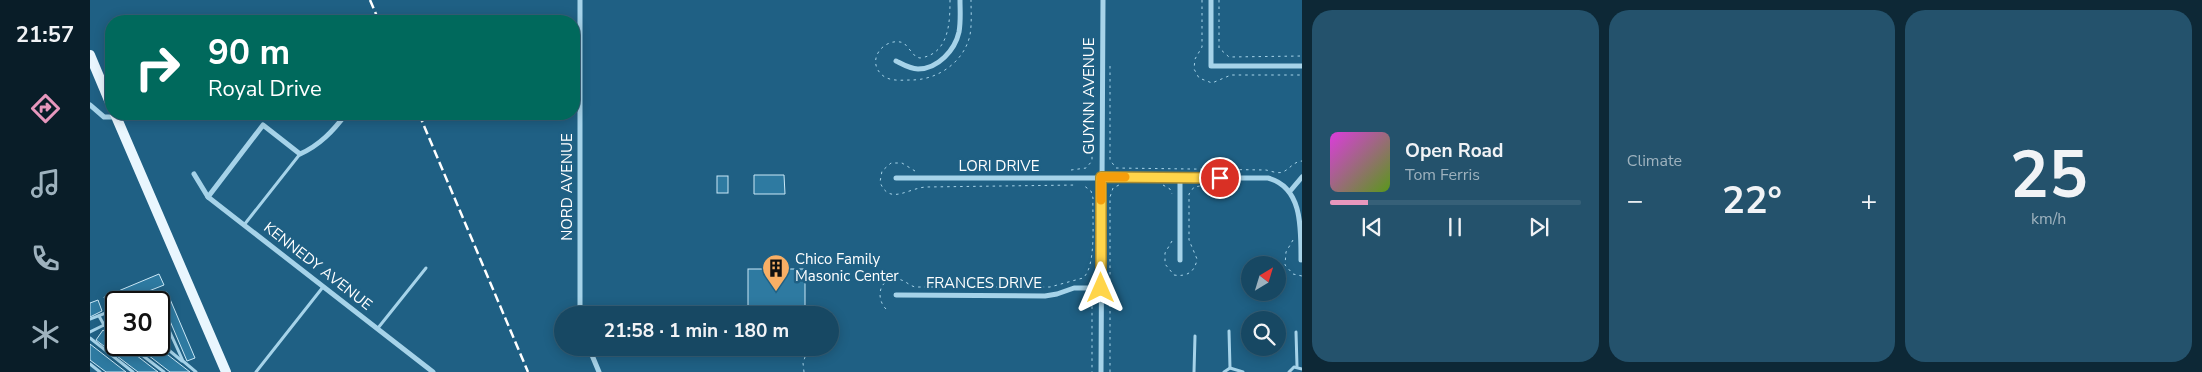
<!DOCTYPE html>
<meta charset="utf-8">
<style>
body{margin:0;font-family:"Nunito Sans",sans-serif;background:#24526c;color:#f1f3f6;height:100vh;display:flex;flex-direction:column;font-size:19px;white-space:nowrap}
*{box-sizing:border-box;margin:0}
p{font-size:16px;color:#9eb2be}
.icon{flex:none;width:28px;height:28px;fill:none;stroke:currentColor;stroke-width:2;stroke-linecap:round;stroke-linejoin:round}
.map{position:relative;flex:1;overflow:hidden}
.sheet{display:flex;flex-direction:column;gap:10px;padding:10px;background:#0d2836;width:900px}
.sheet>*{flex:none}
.guide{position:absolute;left:15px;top:15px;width:475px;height:105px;border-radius:20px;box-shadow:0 2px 12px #0003,0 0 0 1px #366078;background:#00695c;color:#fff;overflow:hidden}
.needle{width:32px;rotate:38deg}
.tools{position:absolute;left:1151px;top:256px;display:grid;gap:10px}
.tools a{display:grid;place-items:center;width:45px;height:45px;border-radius:50%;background:#174863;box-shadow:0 2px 12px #0003,0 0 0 1px #366078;font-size:25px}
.speed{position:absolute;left:15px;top:291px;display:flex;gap:10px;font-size:25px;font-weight:700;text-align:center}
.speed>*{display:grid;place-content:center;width:65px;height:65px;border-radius:50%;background:#174863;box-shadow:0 2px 12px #0003,0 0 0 1px #366078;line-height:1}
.speed .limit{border:2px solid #111;border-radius:8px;background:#fff;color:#111}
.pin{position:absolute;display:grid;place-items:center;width:42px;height:42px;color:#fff;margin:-21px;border:2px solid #fff;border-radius:50%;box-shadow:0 1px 5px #0007}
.me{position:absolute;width:55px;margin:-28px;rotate:0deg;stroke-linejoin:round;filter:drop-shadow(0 0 4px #0008)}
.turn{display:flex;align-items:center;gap:18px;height:105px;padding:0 20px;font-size:22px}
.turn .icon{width:65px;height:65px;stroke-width:2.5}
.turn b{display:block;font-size:35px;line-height:42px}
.big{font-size:38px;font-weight:700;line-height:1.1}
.sheet .widget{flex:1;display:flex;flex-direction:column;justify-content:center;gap:8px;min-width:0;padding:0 18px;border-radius:20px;background:#24526c}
.sheet .dial{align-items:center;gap:0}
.dial b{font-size:65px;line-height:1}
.song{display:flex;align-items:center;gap:15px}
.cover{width:60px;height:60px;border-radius:8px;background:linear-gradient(135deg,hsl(300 70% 55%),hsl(90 70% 35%))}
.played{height:5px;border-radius:2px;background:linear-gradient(90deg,#e797bd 15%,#366078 15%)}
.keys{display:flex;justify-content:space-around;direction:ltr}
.heat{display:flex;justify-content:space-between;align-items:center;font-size:28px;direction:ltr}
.sheet .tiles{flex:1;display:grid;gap:10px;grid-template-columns:repeat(3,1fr)}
.trip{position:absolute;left:464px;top:306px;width:285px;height:50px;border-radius:25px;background:#174863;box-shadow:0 2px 12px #0003,0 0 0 1px #366078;font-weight:700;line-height:50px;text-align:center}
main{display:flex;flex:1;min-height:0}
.tab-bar{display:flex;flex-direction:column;width:90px;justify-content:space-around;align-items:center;background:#091d28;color:#9eb2be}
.tab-bar .icon{width:35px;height:35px}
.tab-bar .selected{color:#e797bd}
.tab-bar b{font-size:22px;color:#f1f3f6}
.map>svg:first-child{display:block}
.building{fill:#2e7aa1;stroke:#cae8f7}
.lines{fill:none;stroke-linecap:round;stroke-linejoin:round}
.path{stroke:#a6d3e9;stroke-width:1;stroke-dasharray:2.5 4;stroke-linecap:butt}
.lane{stroke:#a6d3e9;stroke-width:3}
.street{stroke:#a6d3e9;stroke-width:5}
.primary{stroke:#e9f6fe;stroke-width:10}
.rail{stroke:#fff;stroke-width:2.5;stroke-dasharray:9 4;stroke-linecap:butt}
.route-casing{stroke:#a68a30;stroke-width:12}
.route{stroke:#ffd54a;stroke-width:9}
.slow{stroke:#f59e0b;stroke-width:9}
.labels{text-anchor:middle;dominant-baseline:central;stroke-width:5;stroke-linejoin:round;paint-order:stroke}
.street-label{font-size:15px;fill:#fff;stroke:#1f6084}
.poi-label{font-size:15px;fill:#fff;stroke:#1f6084;text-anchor:start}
</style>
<main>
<nav class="tab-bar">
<b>21:57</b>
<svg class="icon selected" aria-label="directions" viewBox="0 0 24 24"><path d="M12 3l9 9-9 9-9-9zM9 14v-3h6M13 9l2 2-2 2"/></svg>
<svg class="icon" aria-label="music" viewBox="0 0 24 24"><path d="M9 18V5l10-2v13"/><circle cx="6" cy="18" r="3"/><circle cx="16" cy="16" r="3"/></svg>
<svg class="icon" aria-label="phone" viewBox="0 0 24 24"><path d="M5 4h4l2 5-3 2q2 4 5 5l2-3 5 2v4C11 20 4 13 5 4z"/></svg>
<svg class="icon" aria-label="climate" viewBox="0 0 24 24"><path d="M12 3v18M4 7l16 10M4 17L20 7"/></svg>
</nav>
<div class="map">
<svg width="1212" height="372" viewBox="0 0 1212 372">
<rect width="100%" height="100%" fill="#1f6084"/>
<g class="building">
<polygon points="664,175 694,175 695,194 664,194"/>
<rect x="627" y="176" width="11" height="17"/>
<rect x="658" y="269" width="57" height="46"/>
<polygon points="69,274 74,285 31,302 26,302 26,305 18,308 14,297"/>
<polygon points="77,292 105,358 97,361 69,295"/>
<polygon points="8,300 12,311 0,317 0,303"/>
<polygon points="26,315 26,330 18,324"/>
<polygon points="69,316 74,321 71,323 77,328 75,331 80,336 74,343 69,339"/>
<polygon points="13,330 26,340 26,345 33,345 68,372 48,372 6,340"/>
<polygon points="0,344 36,372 16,372 0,360"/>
<polygon points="45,345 65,345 100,372 80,372"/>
</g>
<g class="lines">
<g class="path">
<path d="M860 0C860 23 859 54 830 58L826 57 814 43C795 36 776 59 791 74 799 82 811 80 821 80 848 80 874 62 880 35 882 23 881 11 881 0"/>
<polyline points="1112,0 1112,47 1105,59 1104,69 1109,78 1122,83 1141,75 1212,75"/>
<polyline points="1129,0 1129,48 1139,57 1212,56"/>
<path d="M1020 66V160L1026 168 1176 170C1181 171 1188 174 1193 172 1201 168 1203 162 1212 161"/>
<polyline points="981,170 996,168 1002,161 1002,119"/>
<path d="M825 171 812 163H801L792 171 790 182C799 206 818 188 836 187L987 185"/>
<polyline points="1073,185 1080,189 1082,194"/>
<polyline points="1203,240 1196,252 1195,265 1203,274 1212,276"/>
<path d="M1082 241 1075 253V264L1084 275C1097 277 1105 272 1107 259L1099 240V194L1104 187 1110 186"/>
<polyline points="995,296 1002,304 1002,372"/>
<path d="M796 309C786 299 788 279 806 279 814 279 818 285 825 287H960L993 278C1007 266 1002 217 1003 198L1001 191 993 185"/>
<polyline points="714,372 713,363 718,348"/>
<polyline points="1020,372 1020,197 1023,188 1029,185"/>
</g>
<g class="lane">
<polyline points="154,225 210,154"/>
<polyline points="42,302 63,294 66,302"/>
<polyline points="69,308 93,361 106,372"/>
<polyline points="9,316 14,325"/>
<polyline points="0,319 26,309"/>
<polyline points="288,328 336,268"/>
<polyline points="0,332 14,325 26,335"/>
<polyline points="1206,332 1207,366"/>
<polyline points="0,338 43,372"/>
<polyline points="69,342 92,361"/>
<polyline points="39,345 74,372"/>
<polyline points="0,364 10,372"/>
<polyline points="1140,368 1153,372"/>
<polyline points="166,372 233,287"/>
<polyline points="1104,372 1105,336"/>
<polyline points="1134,372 1140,368 1139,331"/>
<polyline points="1199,372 1204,367 1212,369"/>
</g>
<g class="street">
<polyline points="490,0 490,315"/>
<polyline points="1121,0 1121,66 1212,66"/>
<path d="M806 61C812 64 820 69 828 69 848 69 865 50 869 32 871 21 870 10 870 0"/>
<polyline points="0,105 14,117 26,117"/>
<polyline points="104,174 118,197 343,372"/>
<polyline points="1090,177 1090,260"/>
<path d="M806 178H1178C1212 187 1211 226 1211 260"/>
<polyline points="1201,190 1212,177"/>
<path d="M118 197 173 125 210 154C230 145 243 131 256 114"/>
<polyline points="806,295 955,296 967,294 984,288 1011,288"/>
<polyline points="499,348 509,372"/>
<polyline points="1011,372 1013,0"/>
</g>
<g class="primary">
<polyline points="0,55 21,105"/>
<polyline points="25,114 136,372"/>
</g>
<g class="rail">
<polyline points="280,0 289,21"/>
<polyline points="329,114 438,372"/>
</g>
</g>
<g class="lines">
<g class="route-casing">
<polyline id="route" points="1011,288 1011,177 1130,178"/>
</g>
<use href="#route" class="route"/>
<polyline class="slow" points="1011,200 1011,177 1035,177"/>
</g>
<defs>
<g id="building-pin" transform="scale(1.4375)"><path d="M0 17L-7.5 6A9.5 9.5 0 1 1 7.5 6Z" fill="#f8af65" stroke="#1f6084"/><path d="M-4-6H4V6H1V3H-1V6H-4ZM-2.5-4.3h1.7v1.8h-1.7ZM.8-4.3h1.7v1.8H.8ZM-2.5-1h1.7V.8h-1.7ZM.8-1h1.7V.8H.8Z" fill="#111"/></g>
</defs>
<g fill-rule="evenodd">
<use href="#building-pin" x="686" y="268"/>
</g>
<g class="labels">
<g class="street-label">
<text transform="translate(999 96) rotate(-90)">GUYNN AVENUE</text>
<text x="909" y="166">LORI DRIVE</text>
<text transform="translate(477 187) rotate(-90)">NORD AVENUE</text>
<text transform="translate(228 266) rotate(38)">KENNEDY AVENUE</text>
<text x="894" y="283">FRANCES DRIVE</text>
</g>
<g class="poi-label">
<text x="705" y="259">Chico Family<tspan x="705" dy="17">Masonic Center</tspan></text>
</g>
</g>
</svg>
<div class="tools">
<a><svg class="needle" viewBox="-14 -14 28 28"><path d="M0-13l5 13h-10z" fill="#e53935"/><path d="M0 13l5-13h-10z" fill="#9eb2be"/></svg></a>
<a><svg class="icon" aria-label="search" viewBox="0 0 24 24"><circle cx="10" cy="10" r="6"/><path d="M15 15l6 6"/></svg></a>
</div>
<div class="speed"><div class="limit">30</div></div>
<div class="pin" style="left:1130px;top:178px;background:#d93025"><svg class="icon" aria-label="arrive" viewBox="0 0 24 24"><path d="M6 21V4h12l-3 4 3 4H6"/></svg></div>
<svg class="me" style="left:1011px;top:288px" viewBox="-20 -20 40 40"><path d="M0-17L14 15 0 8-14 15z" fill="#ffd54a" stroke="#fff" stroke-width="4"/></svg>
<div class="trip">21:58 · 1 min · 180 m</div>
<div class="guide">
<div class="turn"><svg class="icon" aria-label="right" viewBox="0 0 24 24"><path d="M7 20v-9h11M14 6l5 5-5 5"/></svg><div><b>90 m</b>Royal Drive</div></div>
</div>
</div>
<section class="sheet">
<div class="tiles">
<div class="widget">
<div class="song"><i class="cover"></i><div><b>Open Road</b><p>Tom Ferris</p></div></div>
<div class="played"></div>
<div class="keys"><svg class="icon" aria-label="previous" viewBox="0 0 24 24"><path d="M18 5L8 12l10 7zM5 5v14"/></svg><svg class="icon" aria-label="pause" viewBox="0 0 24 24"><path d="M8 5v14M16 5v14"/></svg><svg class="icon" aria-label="next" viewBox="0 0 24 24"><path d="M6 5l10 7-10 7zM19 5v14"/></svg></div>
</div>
<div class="widget"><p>Climate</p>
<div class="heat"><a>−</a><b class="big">22°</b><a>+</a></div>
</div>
<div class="widget dial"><b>25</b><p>km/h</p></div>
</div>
</section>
</main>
